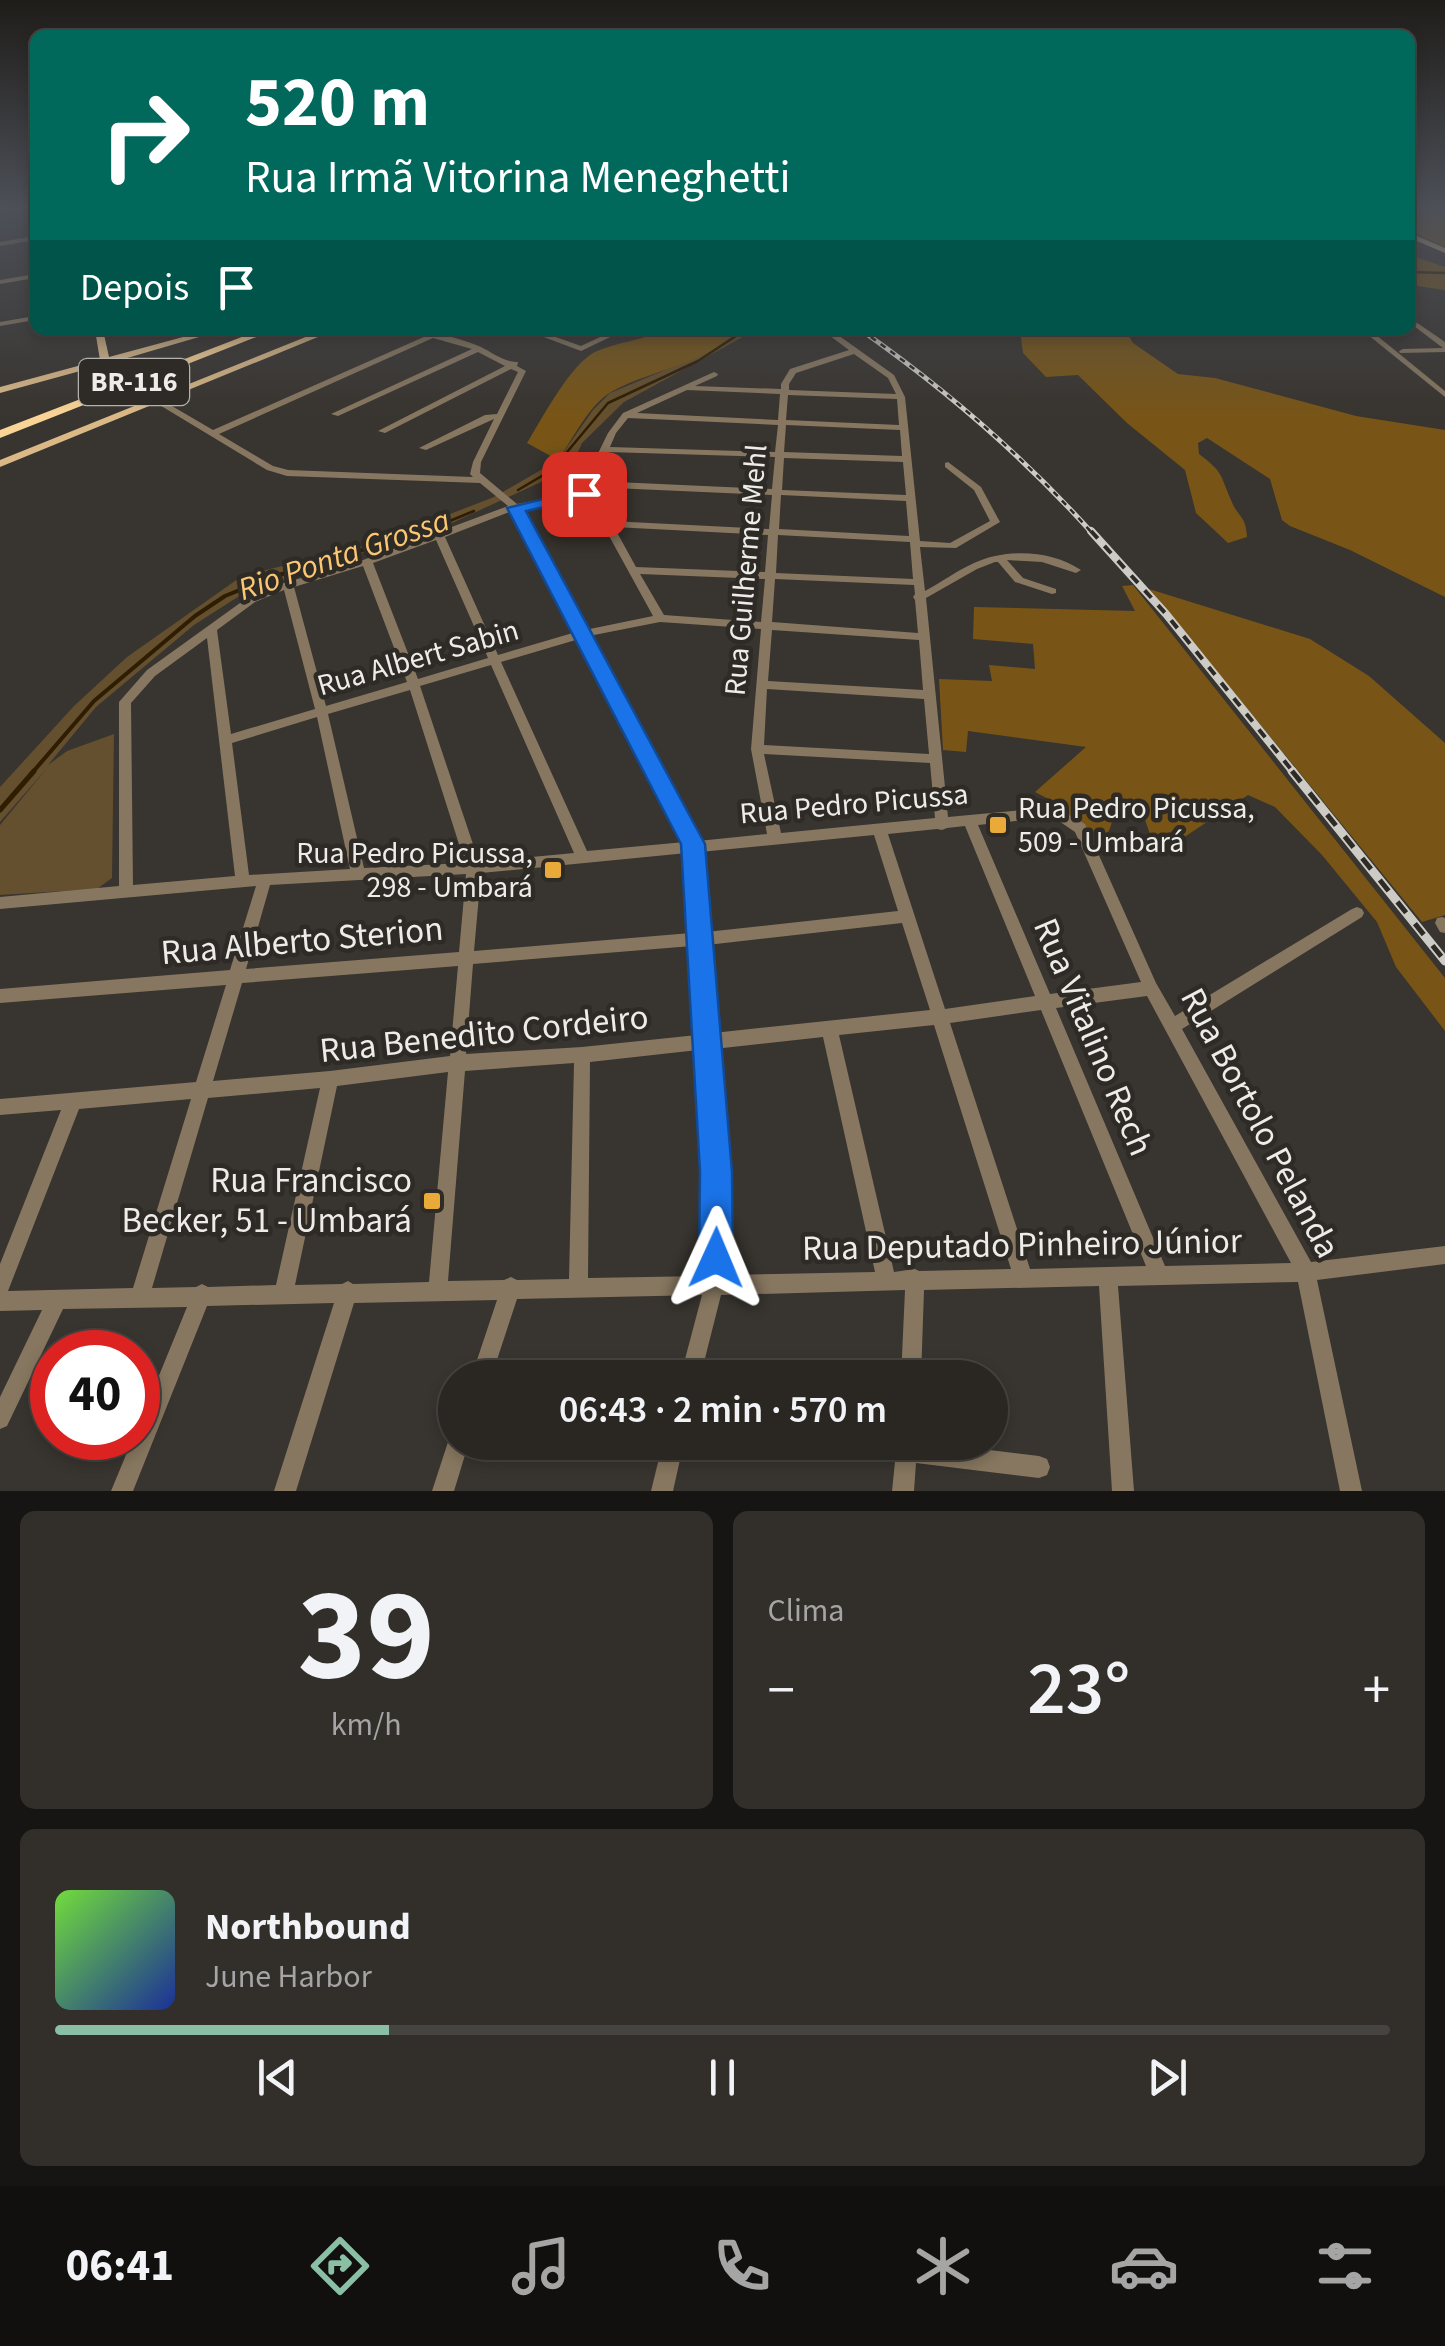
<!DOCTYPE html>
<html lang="pt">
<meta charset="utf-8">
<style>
body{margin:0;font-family:"Source Sans 3",sans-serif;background:#322f2b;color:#f1f3f6;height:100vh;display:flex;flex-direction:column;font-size:38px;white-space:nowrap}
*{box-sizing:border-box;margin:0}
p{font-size:32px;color:#a5a5a6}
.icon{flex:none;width:55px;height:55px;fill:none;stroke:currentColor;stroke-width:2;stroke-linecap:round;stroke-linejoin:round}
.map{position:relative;height:1491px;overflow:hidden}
.sheet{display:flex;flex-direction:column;gap:20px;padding:20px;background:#171513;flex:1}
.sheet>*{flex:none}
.banner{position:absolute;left:30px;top:30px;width:1385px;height:305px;border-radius:15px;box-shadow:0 5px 15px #0003,0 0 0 2px #464441;background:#00695c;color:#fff;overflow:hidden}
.speed{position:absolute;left:30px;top:1330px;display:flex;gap:20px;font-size:50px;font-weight:700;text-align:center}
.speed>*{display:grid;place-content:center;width:130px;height:130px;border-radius:50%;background:#2a2723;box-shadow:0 5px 15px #0003,0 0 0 2px #464441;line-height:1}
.speed .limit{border:15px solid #d22;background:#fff;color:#111}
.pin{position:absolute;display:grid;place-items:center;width:85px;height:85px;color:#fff;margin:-42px;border-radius:20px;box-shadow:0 5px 15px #0006}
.me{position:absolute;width:110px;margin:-55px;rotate:1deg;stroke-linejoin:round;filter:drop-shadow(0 0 8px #0008)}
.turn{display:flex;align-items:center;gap:35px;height:210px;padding:0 50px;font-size:45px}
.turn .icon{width:130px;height:130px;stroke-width:2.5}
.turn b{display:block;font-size:70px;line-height:85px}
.then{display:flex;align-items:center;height:95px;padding:0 50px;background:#0003;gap:20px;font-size:38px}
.big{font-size:75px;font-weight:600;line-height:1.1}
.sheet .widget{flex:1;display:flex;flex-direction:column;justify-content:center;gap:15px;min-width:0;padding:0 35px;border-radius:15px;background:#322f2b}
.sheet .dial{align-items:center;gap:0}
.dial b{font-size:130px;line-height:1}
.song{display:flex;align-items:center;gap:30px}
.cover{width:120px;height:120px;border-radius:15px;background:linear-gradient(135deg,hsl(100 70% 55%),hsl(230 70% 35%))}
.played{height:10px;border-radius:5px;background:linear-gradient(90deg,#8abfa5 25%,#464441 25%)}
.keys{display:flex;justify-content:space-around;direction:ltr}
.heat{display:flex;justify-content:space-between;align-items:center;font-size:55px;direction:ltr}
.sheet .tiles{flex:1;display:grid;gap:20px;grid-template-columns:1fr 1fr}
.widget:last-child{grid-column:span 2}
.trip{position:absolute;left:438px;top:1360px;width:570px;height:100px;border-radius:50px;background:#2a2723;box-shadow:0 5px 15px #0003,0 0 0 2px #464441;font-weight:600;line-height:100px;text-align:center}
.tab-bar{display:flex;height:160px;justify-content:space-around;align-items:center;background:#11100e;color:#a5a5a6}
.tab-bar .icon{width:70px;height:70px}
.tab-bar .selected{color:#8abfa5}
.tab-bar b{font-size:45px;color:#f1f3f6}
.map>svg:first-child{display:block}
.green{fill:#644f2e}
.forest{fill:#785517}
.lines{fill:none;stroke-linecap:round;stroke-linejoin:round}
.stream-far2{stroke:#2e1d00;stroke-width:2.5}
.stream-far1{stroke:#2e1d00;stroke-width:4}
.stream{stroke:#2e1d00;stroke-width:5}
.minor{fill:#877760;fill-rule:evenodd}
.major{fill:#dab987;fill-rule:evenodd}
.highway{fill:#fad396;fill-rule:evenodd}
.rail-far2-casing{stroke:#cdcbc6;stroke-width:5}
.rail-far1-casing{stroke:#cdcbc6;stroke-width:8}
.rail-casing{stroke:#cdcbc6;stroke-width:9}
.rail-far2{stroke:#2e2a25;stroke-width:2.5;stroke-dasharray:6;stroke-linecap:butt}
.rail-far1{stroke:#2e2a25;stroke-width:4;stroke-dasharray:10;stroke-linecap:butt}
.rail{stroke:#2e2a25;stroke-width:5;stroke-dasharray:14;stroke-linecap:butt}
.route{fill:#1a73e8;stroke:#114b97;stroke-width:2.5}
.poi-dot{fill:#eaaa39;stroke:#2e2a25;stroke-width:4}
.labels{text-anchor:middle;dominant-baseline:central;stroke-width:9;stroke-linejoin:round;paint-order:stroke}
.shield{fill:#2e2a25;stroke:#b4b2ae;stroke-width:2.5}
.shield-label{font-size:28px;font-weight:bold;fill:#eeece8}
.street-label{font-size:30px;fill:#eeece8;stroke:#2e2a25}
.poi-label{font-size:30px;fill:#eeece8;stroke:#2e2a25;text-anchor:start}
.water-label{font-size:32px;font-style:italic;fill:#fcc773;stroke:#2e2a25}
.near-street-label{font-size:35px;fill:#eeece8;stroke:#2e2a25}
.near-poi-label{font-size:35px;fill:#eeece8;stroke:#2e2a25;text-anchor:end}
</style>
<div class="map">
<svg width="1445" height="1491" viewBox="0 0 1445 1491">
<rect width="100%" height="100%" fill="#38342f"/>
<polygon class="green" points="739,330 752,332 624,402 582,443 574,461 541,482 452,523 244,593 194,625 96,707 48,765 67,751 114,734 112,878 97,889 0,895 0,825 48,767 0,822 0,787 74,706 127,657 242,576 375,543 494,497 558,460 593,410 610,393 699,356"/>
<g class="forest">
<polygon points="1410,207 1445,207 1445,247 1410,231"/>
<polygon points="1410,255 1445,267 1445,290 1410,285"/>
<path d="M664 330H737C705 366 651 369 611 392 588 406 573 439 558 460L527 443C542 419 571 362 597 351 619 342 643 340 664 330Z"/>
<path d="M1020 330H1125L1133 343 1178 374 1215 378 1356 416 1445 430V597L1350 550 1290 526 1282 520 1270 479 1207 438 1198 443 1199 454C1223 472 1220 474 1231 500 1238 518 1246 515 1247 537L1228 543 1196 513 1185 470 1127 423 1078 375 1046 377 1023 353Z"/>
<polygon points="1133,585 1445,978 1445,1031 1396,967 1377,922 1322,855 1275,807 1248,795 1157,855 1139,802 1118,804 1109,831 1095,843 1056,803 1035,792 1086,747 968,731 966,752 943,750 939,679 992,681 989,665 1035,669 1033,644 973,639 974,607 1135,611 1122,586"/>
<polygon points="1149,589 1310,639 1369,676 1445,743 1445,915 1422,922"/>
</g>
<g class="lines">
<g class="stream-far2">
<polyline points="1410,272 1445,273"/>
<polyline points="518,490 552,470 608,403 698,361 745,330"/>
<polyline points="418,534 474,511"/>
</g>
<polyline class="stream-far1" points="32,773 94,701 195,616 225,596 269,578 426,531"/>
<polyline class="stream" points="0,810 34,771"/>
<g class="minor">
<polygon points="12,207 26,207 0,213 0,209"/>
<polygon points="35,236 35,240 0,246 0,242"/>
<polygon points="35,274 35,278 0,284 0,280"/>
<polygon points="35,316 35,320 0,326 0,322"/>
<polygon points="1410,318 1445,342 1445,352 1400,353 1399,351 1403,349 1443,348 1410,323"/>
<path d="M409 330C428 330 463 339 481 347 493 353 504 362 518 362L517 366 526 371 481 462 480 473 517 504 579 492 608 433 623 413 714 372 718 374 717 376 695 386 781 389V384L790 369 849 350 822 330H831L894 375 905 397 920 541 950 543 990 521 974 490 945 467V463L948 462 981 487 1000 522 956 548 920 547 925 591C942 582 956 571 974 563 1006 548 1052 550 1081 570L1076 573 1042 562 1007 560 1023 578 1056 589V593L1052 594 1015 582 998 562H995L977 569 926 598 948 817 1055 807 1085 824 1156 983 1175 1016 1352 909 1357 907 1362 909 1364 913 1362 917 1182 1029 1311 1262 1445 1246V1264L1317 1280 1362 1491H1340L1298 1282 1118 1286 1134 1491H1112L1099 1286 924 1290 921 1378H901L905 1290 721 1295 700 1378H680L702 1295 517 1299 491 1378H471L497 1300 354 1303 296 1491H274L334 1303 207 1306 133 1491H111L133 1438H138V1427L187 1307 63 1309 7 1426 0 1429V1397L42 1310 0 1311V1264L61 1110 0 1115V1099L196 1082 226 985 0 1003V989L230 970 256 886 0 909V897L119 886V702L147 670 247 598 284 583 363 560 508 506 480 483 287 476 267 470 153 401 160 399 213 430 426 336ZM433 338 472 349 331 414 338 416 478 352 505 366 378 431 385 433 511 369 518 372 497 414 485 415 419 448 426 450 494 419 473 462 470 474 473 477 288 470 273 466 219 434ZM854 354 888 378 896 394 789 390V384L796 373ZM687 390 780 394 778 420 637 413ZM788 395 897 399 899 425 786 420ZM628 418 778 425 775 452 610 447 616 433ZM786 425 900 430 902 456 784 452ZM608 452 775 457 772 489 594 481ZM784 458 903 462 906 495 782 490ZM591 487 772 495 769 529 610 521 588 494ZM781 495 906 501 909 536 779 529ZM581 497 603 525 653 616 585 630 521 509ZM512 511 576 632 498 655 445 537ZM614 527 768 535 765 572 636 567ZM778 535 910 542 913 579 776 573ZM436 540 488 658 418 679 373 563ZM363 566 407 682 326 706 294 587ZM640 574 765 579 761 622 664 615ZM775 579 914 585 915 594 913 597 915 600 918 633 772 622ZM284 590 315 709 231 734 217 630 255 602ZM660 622 761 629 751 749 767 834 698 841 589 636ZM772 630 919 640 923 690 768 681ZM207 638 235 876 133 885 131 703 155 676ZM579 639 685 842 587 851 501 662ZM491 665 574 853 479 862 420 686ZM767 689 924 699 929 754 764 745ZM410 690 465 863 364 868 328 714ZM317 717 350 869 249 875 232 743ZM764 754 930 763 935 818 781 833ZM1053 817 1075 832 1141 982 1050 994 978 825ZM965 826 1035 996 945 1009 888 834 937 829 942 830 947 828ZM874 835 898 911 706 932 700 852ZM687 853 691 933 474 951 481 873ZM466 874 459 952 246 969 270 885ZM902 923 930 1010 713 1033 707 945ZM692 946 697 1035 582 1047 466 1054 473 964ZM458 966 450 1056 330 1071 213 1081 242 983ZM1147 996 1291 1263 1165 1266 1056 1008ZM1041 1010 1146 1266 1030 1269 950 1023ZM934 1025 1011 1269 919 1271 915 1269 894 1272 839 1035ZM823 1037 875 1272 724 1275 727 1232 714 1049ZM698 1050 709 1232 705 1276 588 1278 590 1062ZM574 1063 569 1279 517 1280 511 1277 504 1280 448 1281 465 1071ZM448 1072 429 1282 353 1284 348 1281 342 1284 295 1285 337 1086ZM320 1088 276 1285 208 1287 202 1284 196 1287 152 1288 208 1098ZM191 1099 133 1288 8 1291 79 1109Z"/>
<polygon points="525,330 536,330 581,346 615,330 625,330 581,351"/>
<polygon points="1362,330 1370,330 1445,391 1445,397"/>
<polygon points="1442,917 1445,918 1445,933 1440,932 1435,923 1437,918"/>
<polygon points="455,1433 455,1442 469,1442 454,1491 432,1491 448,1442 452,1435"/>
<polygon points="663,1442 684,1442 673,1491 651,1491"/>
<polygon points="897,1442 925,1442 1039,1456 1047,1459 1050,1467 1047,1475 1039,1478 916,1463 914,1491 892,1491"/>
</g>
<g class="major">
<polygon points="1410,233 1445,248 1445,253 1410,238"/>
<polygon points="95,330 103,330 109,357 209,330 223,330 110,363 109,366 102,365 0,393 0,387 100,360"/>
<polygon points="323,330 335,330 0,467 0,460"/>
</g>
<polygon class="highway" points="260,330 274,330 0,438 0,430"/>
<g class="rail-far2-casing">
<path id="rail-far2" d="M861 330C948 391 1022 455 1093 534"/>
</g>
<g class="rail-far1-casing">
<polyline id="rail-far1" points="1091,531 1166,614 1294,773"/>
</g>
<g class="rail-casing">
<polyline id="rail" points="1292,771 1445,961"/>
</g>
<use href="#rail-far2" class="rail-far2"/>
<use href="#rail-far1" class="rail-far1"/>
<use href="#rail" class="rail"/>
</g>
<linearGradient id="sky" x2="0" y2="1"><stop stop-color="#1f1d1a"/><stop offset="0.5" stop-color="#4d5058"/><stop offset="1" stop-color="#4d5058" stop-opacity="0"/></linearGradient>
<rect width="1445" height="416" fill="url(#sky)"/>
<polygon class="route" points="584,489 592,494 590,497 526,511 705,844 732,1172 733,1258 728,1270 716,1275 704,1270 699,1258 700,1172 681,844 507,508"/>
<g class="poi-dot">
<rect x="988" y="815" width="20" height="20" rx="5"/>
<rect x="543" y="860" width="20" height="20" rx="5"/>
<rect x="422" y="1191" width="20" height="20" rx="5"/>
</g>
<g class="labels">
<rect class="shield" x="79" y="359" width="110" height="46" rx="8"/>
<g class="shield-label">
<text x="134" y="382">BR-116</text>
</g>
<g class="street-label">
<text transform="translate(746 570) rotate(-85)">Rua Guilherme Mehl</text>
<text transform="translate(418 658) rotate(-16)">Rua Albert Sabin</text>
<text transform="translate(854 804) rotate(-5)">Rua Pedro Picussa</text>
</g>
<g class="poi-label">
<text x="1018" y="808">Rua Pedro Picussa,<tspan x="1018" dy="34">509 - Umbará</tspan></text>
<text x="533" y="853" text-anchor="end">Rua Pedro Picussa,<tspan x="533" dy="34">298 - Umbará</tspan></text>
</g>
<g class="water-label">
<text transform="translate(344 555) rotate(-19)">Rio Ponta Grossa</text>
</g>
<g class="near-street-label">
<text transform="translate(302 941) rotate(-5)">Rua Alberto Sterion</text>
<text transform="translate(484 1034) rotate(-6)">Rua Benedito Cordeiro</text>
<text transform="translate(1093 1037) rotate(67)">Rua Vitalino Rech</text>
<text transform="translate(1260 1123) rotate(62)">Rua Bortolo Pelanda</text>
<text transform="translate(1022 1245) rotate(-1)">Rua Deputado Pinheiro Júnior</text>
</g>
<g class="near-poi-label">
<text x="412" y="1181">Rua Francisco<tspan x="412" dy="40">Becker, 51 - Umbará</tspan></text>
</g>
</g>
</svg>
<div class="speed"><div class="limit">40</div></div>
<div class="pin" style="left:584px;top:494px;background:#d93025"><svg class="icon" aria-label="arrive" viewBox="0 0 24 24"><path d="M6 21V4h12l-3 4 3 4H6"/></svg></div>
<svg class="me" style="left:716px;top:1258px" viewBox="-20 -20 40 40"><path d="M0-17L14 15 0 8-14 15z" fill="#1a73e8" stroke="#fff" stroke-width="4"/></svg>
<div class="trip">06:43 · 2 min · 570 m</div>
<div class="banner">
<div class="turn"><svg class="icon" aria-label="right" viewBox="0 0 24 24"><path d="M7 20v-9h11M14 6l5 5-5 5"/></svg><div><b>520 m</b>Rua Irmã Vitorina Meneghetti</div></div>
<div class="then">Depois<svg class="icon" aria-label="arrive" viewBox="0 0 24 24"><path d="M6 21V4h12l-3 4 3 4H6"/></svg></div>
</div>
</div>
<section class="sheet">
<div class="tiles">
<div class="widget dial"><b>39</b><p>km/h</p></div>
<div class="widget"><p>Clima</p>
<div class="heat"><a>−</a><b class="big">23°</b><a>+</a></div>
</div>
<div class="widget">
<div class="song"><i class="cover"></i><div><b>Northbound</b><p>June Harbor</p></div></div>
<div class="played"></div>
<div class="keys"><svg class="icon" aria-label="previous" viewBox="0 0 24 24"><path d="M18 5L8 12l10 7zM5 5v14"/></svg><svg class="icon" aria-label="pause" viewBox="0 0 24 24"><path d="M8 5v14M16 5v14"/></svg><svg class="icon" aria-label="next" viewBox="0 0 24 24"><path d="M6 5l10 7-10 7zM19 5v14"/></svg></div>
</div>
</div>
</section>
<nav class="tab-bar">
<b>06:41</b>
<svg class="icon selected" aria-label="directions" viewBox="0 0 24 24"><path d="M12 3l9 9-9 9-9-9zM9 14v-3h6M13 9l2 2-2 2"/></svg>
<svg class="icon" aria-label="music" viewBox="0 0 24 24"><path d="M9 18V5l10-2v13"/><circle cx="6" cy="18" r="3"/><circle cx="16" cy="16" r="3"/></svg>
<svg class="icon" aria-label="phone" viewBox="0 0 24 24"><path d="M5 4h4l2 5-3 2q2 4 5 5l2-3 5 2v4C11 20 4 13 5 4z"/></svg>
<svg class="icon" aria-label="climate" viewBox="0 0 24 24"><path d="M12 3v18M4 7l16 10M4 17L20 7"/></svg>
<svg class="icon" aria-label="car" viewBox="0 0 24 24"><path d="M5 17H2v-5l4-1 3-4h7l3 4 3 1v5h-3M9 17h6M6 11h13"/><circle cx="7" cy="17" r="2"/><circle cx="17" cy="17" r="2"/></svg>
<svg class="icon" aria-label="filters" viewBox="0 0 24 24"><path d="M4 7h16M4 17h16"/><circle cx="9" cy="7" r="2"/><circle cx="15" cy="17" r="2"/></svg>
</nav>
